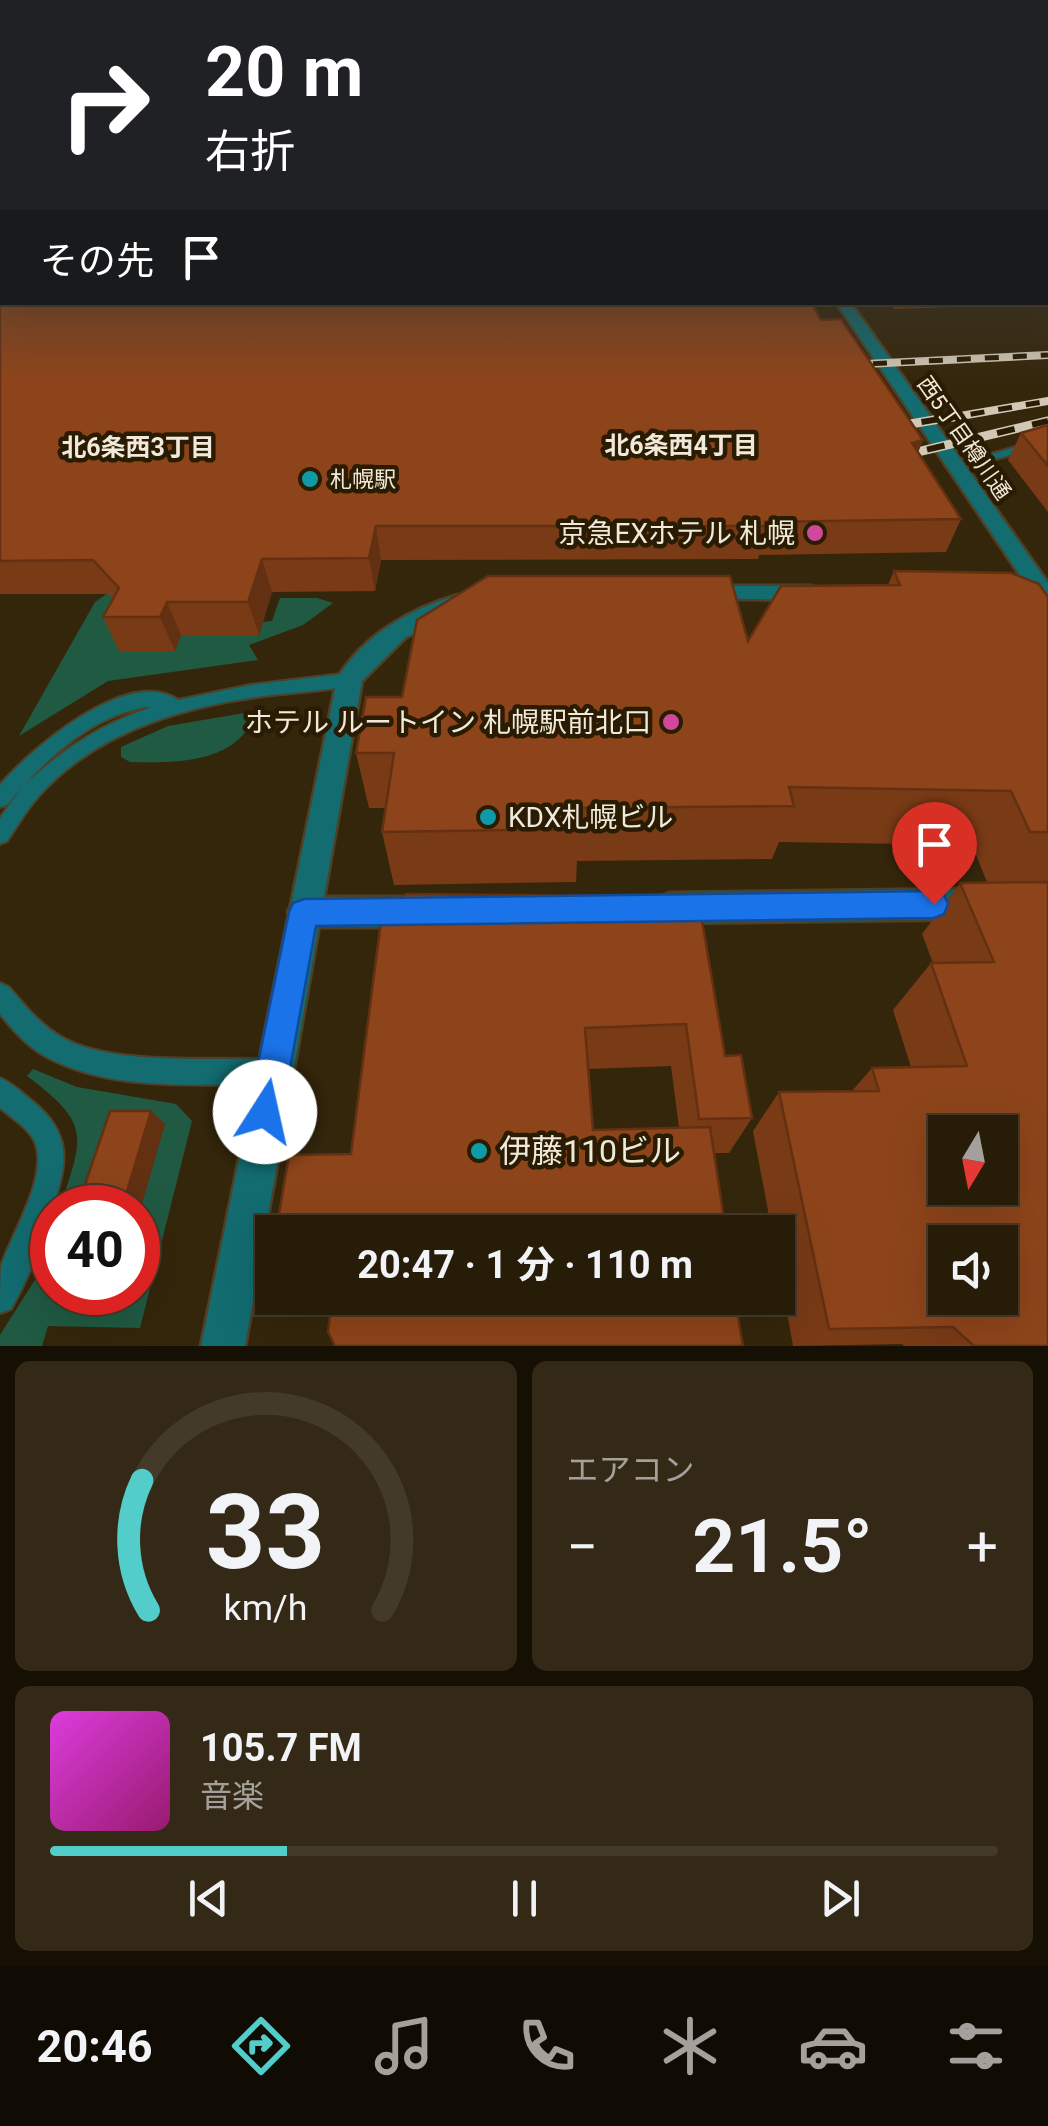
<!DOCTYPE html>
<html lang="ja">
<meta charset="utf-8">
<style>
body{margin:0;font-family:Roboto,"Noto Sans JP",sans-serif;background:#332916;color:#f1f3f6;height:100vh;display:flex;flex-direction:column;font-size:38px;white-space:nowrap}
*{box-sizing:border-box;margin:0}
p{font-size:32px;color:#a4a19c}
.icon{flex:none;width:55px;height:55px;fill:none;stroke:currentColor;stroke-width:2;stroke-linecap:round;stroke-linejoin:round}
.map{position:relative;height:1346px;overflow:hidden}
.sheet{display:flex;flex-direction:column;gap:15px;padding:15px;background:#150f04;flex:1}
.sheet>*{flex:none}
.top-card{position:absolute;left:0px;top:0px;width:1050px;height:305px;box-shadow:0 10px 40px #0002,0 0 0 2px #433a29;background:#202124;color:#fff;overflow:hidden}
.needle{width:65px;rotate:190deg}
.tools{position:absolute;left:928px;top:1115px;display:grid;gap:20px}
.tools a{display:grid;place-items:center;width:90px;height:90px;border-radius:0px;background:#271c08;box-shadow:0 10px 40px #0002,0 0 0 2px #433a29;font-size:50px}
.speed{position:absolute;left:30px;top:1185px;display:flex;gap:20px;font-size:50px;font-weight:700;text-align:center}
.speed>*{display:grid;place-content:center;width:130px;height:130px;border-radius:50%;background:#271c08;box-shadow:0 10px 40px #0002,0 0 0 2px #433a29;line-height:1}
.speed .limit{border:15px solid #d22;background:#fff;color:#111}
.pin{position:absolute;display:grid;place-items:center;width:85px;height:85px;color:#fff;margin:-102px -42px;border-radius:50% 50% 50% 0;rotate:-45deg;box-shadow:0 0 10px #0007}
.pin .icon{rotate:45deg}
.me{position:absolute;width:110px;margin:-55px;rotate:10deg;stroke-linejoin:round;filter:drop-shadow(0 0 8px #0008)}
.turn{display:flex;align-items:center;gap:35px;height:210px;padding:0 40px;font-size:45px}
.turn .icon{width:130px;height:130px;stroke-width:2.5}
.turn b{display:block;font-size:70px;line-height:85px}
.then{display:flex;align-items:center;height:95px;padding:0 40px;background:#0003;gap:20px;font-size:38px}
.big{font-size:75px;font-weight:700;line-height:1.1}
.sheet .card{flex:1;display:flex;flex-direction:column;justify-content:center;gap:15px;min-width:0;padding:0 35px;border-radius:15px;background:#332916}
.sheet .dial{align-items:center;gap:0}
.dial svg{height:260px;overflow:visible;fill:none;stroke:#433a29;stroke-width:7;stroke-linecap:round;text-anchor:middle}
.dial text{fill:#f1f3f6;stroke:none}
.song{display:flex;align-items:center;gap:30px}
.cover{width:120px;height:120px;border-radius:15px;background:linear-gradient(135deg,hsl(300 70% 55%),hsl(320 70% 35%))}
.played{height:10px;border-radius:5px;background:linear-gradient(90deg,#53cdca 25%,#433a29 25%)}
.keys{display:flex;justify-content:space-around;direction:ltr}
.heat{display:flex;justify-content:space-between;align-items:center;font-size:55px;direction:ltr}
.sheet .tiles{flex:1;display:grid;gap:15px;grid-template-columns:1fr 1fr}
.card:last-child{grid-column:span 2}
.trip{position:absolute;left:255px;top:1215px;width:540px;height:100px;border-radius:0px;background:#271c08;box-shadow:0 10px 40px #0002,0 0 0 2px #433a29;font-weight:700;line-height:100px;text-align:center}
.tab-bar{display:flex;height:160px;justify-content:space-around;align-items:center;background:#100b03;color:#a4a19c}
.tab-bar .icon{width:70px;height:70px}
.tab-bar .on{color:#53cdca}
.tab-bar b{font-size:45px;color:#f1f3f6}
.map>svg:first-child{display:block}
.green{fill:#205a42}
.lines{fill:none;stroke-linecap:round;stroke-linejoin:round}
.service-casing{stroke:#4e4128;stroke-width:4}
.minor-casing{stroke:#4e4128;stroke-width:5}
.tertiary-casing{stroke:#4e4128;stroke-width:5}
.service{fill:#126c70;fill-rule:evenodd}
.minor{fill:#126c70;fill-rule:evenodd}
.tertiary{fill:#126c70;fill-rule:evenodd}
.rail-far1-casing{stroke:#d1c8b6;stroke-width:8}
.rail-casing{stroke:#d1c8b6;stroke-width:9}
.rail-far1{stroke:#2a1c03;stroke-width:5;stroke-dasharray:14;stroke-linecap:butt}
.rail{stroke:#2a1c03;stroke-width:6;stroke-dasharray:18;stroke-linecap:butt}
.wall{fill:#793a16;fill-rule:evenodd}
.shaded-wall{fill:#633012}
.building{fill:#8d441a;stroke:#633012;stroke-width:2.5;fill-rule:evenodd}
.route{fill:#1a73e8;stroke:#114b97;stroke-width:2.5}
.culture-dot{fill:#0f9aa8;stroke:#2a1c03;stroke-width:4}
.hotel-dot{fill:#d1479c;stroke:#2a1c03;stroke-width:4}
.labels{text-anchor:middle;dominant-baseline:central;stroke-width:9;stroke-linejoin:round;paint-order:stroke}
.far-street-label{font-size:22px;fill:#f1e9d9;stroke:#2a1c03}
.far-poi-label{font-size:22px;fill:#f1e9d9;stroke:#2a1c03;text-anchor:start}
.far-neighbourhood-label{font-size:25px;font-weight:bold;fill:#f1e9d9;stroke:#2a1c03}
.poi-label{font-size:28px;fill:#f1e9d9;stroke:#2a1c03;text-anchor:end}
.near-poi-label{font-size:32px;fill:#f1e9d9;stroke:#2a1c03;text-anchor:start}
</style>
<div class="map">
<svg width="1048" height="1346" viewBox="0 0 1048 1346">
<rect width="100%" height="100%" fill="#34260b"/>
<g class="green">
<polygon points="111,591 259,635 263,622 272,621 280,598 317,598 333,603 303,625 249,645 258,660 108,681 19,736 95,602"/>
<path d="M256 711C240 764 176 763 130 762L121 757V747L168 726Z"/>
<path d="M33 1069 77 1087 176 1104 192 1121 140 1328 48 1326 42 1346H0V1335L38 1275 52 1232V1292H138V1208L60 1207C84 1135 91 1124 27 1076Z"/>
</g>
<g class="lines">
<g class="service-casing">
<g id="service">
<polygon points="1048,438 1048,446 991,460 984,456"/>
<path d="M350 673 359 679 356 684C325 692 289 692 257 697 177 708 93 734 38 797 26 810 17 827 7 841L0 844V818L22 787 7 805 0 807V785C31 749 128 665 178 700L250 685ZM146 707H152C99 725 65 748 24 785 59 748 96 716 146 707Z"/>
<path d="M0 983 9 987C25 1006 42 1027 65 1039 117 1066 213 1057 272 1059L281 1063 285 1072 281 1081 272 1085C198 1083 112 1093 45 1056 27 1046 13 1030 0 1014Z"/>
<path d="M0 1078C12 1083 21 1092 31 1100 74 1134 67 1165 52 1209 42 1244 29 1277 11 1309L0 1313C0 1299 0 1280 1 1266 11 1235 51 1173 34 1140 27 1127 11 1117 0 1108Z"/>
</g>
</g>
<g class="minor-casing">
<g id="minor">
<polygon points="1048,888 1048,918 669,923 658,918 653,908 658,898 669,893"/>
<polygon points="304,897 424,897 435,902 440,912 435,922 424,927 304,927 293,922 288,912 293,902"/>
</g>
</g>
<g class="tertiary-casing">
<g id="tertiary">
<polygon points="836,302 850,302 1048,583 1048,608 1040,605"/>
<polygon points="702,586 812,586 823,593 812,600 694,598 691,593 694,588"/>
<path d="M458 595 469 603 466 608 406 637 362 681 245 1346H201L337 679C363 635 410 609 458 595Z"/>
</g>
</g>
<use href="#service" class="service"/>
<use href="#minor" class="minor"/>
<use href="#tertiary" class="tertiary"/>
<g class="rail-far1-casing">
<g id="rail-far1">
<polyline points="845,365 1048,355"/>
<polyline points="943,419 1048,401"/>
</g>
</g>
<g class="rail-casing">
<g id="rail">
<polyline points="886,428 958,416"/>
<polyline points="892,458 1048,421"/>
</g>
</g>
<use href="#rail-far1" class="rail-far1"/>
<use href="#rail" class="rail"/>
</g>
<g class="wall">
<polygon points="1048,194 1048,304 894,309 889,302 1048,302"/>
<polygon points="0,243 804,302 803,305 821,320 923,440 918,452 961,519 946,552 759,555 758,559 381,560 375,591 272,592 259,635 181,635 175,651 119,651 103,617 113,598 108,594 0,594"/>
<polygon points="1048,425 1048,512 1008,460 1021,433"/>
<polygon points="894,571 1048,597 1048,1346 904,1346 902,1344 793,1346 778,1263 778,1232 772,1232 753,1131 779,1092 852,1091 872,1068 911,1067 893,1010 931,963 933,963 922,934 960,883 987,882 972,845 779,842 772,859 577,861 576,882 394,885 382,832 386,808 369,808 356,753 402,697 748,641 888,585"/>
<path d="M698 897 725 1056 752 1118 729 1153 351 1154ZM671 1066 679 1128 593 1130 588 1069Z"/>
<polygon points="278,1298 735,1298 295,1309"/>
</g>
<g class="shaded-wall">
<polygon points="923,440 910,472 912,443"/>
<polygon points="376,526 381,560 375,591 369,558"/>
<polygon points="262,559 272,592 259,635 248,602"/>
<polygon points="167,602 181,635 175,651 160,617"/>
<polygon points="151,1111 165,1124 138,1218 138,1208 122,1208"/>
</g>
<g class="building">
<polygon points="0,243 2,243 2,302 803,302 802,305 813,306 821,320 841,319 923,440 912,443 961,519 765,522 767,526 376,526 369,558 262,559 248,602 167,602 160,617 103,617 119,588 93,560 0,561"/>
<polygon points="1048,425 1048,466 1021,433"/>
<polygon points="894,571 1011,573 1039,584 1048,597 1048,832 1030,832 1011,791 789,787 794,806 580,808 580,829 382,832 394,753 356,753 366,697 402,697 417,620 488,576 730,576 748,641 781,586 900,585"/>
<path d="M1048 882V1346H974L953 1327 829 1329 779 1092 879 1091 872 1068 967 1066 931 963 994 962 960 883ZM945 1132H1000V1188H945ZM945 1242H1000V1298H945Z"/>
<polygon points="406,894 698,897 725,1056 741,1055 752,1118 699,1119 686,1024 585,1028 593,1130 710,1127 726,1232 276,1232 289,1155 351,1154 381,921"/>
<polygon points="110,1111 151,1111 122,1208 77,1208"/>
<polygon points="272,1251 272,1289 266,1289"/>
<polygon points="332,1298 735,1298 743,1346 335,1346 328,1332"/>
</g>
<linearGradient id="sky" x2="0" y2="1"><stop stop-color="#1d1506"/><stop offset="0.51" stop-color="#4a473f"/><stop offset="1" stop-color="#4a473f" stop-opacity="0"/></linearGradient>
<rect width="1048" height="382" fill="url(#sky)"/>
<polygon class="route" points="934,891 944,895 948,904 944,914 934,918 316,926 282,1112 277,1124 265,1129 253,1124 248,1112 289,912 293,903 304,899"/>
<g class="culture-dot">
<circle cx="310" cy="479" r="10"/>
<circle cx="488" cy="817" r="10"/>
<circle cx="479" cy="1151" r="10"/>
</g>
<g class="hotel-dot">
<circle cx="815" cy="533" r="10"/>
<circle cx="671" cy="722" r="10"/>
</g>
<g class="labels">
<g class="far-street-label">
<text transform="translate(964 438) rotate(55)">西5丁目樽川通</text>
</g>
<g class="far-poi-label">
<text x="330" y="479">札幌駅</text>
</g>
<g class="far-neighbourhood-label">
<text x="681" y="445">北6条西4丁目</text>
<text x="138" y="447">北6条西3丁目</text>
</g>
<g class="poi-label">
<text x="795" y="533">京急EXホテル 札幌</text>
<text x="651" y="722">ホテル ルートイン 札幌駅前北口</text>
<text x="508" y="817" text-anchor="start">KDX札幌ビル</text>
</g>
<g class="near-poi-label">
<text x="499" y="1151">伊藤110ビル</text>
</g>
</g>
</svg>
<div class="tools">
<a><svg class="needle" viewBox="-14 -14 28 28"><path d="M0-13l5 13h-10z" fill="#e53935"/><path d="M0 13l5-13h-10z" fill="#a4a19c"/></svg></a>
<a><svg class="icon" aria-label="sound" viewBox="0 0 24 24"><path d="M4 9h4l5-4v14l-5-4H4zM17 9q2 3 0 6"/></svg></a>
</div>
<div class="speed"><div class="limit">40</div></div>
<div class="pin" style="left:934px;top:904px;background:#d93025"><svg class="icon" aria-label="arrive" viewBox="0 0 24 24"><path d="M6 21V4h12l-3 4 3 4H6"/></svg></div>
<svg class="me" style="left:265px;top:1112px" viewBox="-20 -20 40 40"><circle r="19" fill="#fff"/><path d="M0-13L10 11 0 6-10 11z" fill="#1a73e8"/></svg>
<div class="trip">20:47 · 1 分 · 110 m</div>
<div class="top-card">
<div class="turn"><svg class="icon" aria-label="right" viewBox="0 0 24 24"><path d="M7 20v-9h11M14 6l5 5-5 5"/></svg><div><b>20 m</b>右折</div></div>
<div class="then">その先<svg class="icon" aria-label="arrive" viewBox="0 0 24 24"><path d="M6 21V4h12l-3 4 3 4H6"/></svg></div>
</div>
</div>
<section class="sheet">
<div class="tiles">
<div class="card dial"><svg viewBox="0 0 100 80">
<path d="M14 69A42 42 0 1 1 86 69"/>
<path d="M14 69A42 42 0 0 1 12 29" stroke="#53cdca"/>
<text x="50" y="56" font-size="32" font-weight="700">33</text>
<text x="50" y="72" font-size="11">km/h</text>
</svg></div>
<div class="card"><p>エアコン</p>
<div class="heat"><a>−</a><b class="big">21.5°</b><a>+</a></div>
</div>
<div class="card">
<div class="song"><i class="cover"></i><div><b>105.7 FM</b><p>音楽</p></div></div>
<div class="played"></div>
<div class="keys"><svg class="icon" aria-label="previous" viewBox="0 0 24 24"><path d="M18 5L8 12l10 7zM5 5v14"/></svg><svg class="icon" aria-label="pause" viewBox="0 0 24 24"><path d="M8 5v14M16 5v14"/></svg><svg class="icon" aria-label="next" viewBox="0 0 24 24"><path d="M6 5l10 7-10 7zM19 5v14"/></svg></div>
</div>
</div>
</section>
<nav class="tab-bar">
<b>20:46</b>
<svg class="icon on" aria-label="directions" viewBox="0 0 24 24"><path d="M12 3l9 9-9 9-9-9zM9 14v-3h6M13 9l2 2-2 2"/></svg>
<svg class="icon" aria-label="music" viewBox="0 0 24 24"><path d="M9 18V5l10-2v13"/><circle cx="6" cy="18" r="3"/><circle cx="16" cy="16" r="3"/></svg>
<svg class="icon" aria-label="phone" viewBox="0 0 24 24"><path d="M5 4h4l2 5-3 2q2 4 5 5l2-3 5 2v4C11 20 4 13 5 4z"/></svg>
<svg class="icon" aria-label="climate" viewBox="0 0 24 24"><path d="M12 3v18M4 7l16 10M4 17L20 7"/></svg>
<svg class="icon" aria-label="car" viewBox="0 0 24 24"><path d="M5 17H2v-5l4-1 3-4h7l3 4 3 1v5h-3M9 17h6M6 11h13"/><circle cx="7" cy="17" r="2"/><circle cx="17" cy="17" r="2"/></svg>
<svg class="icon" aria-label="filters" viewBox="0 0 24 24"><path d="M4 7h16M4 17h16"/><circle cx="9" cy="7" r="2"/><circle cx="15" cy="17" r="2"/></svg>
</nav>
